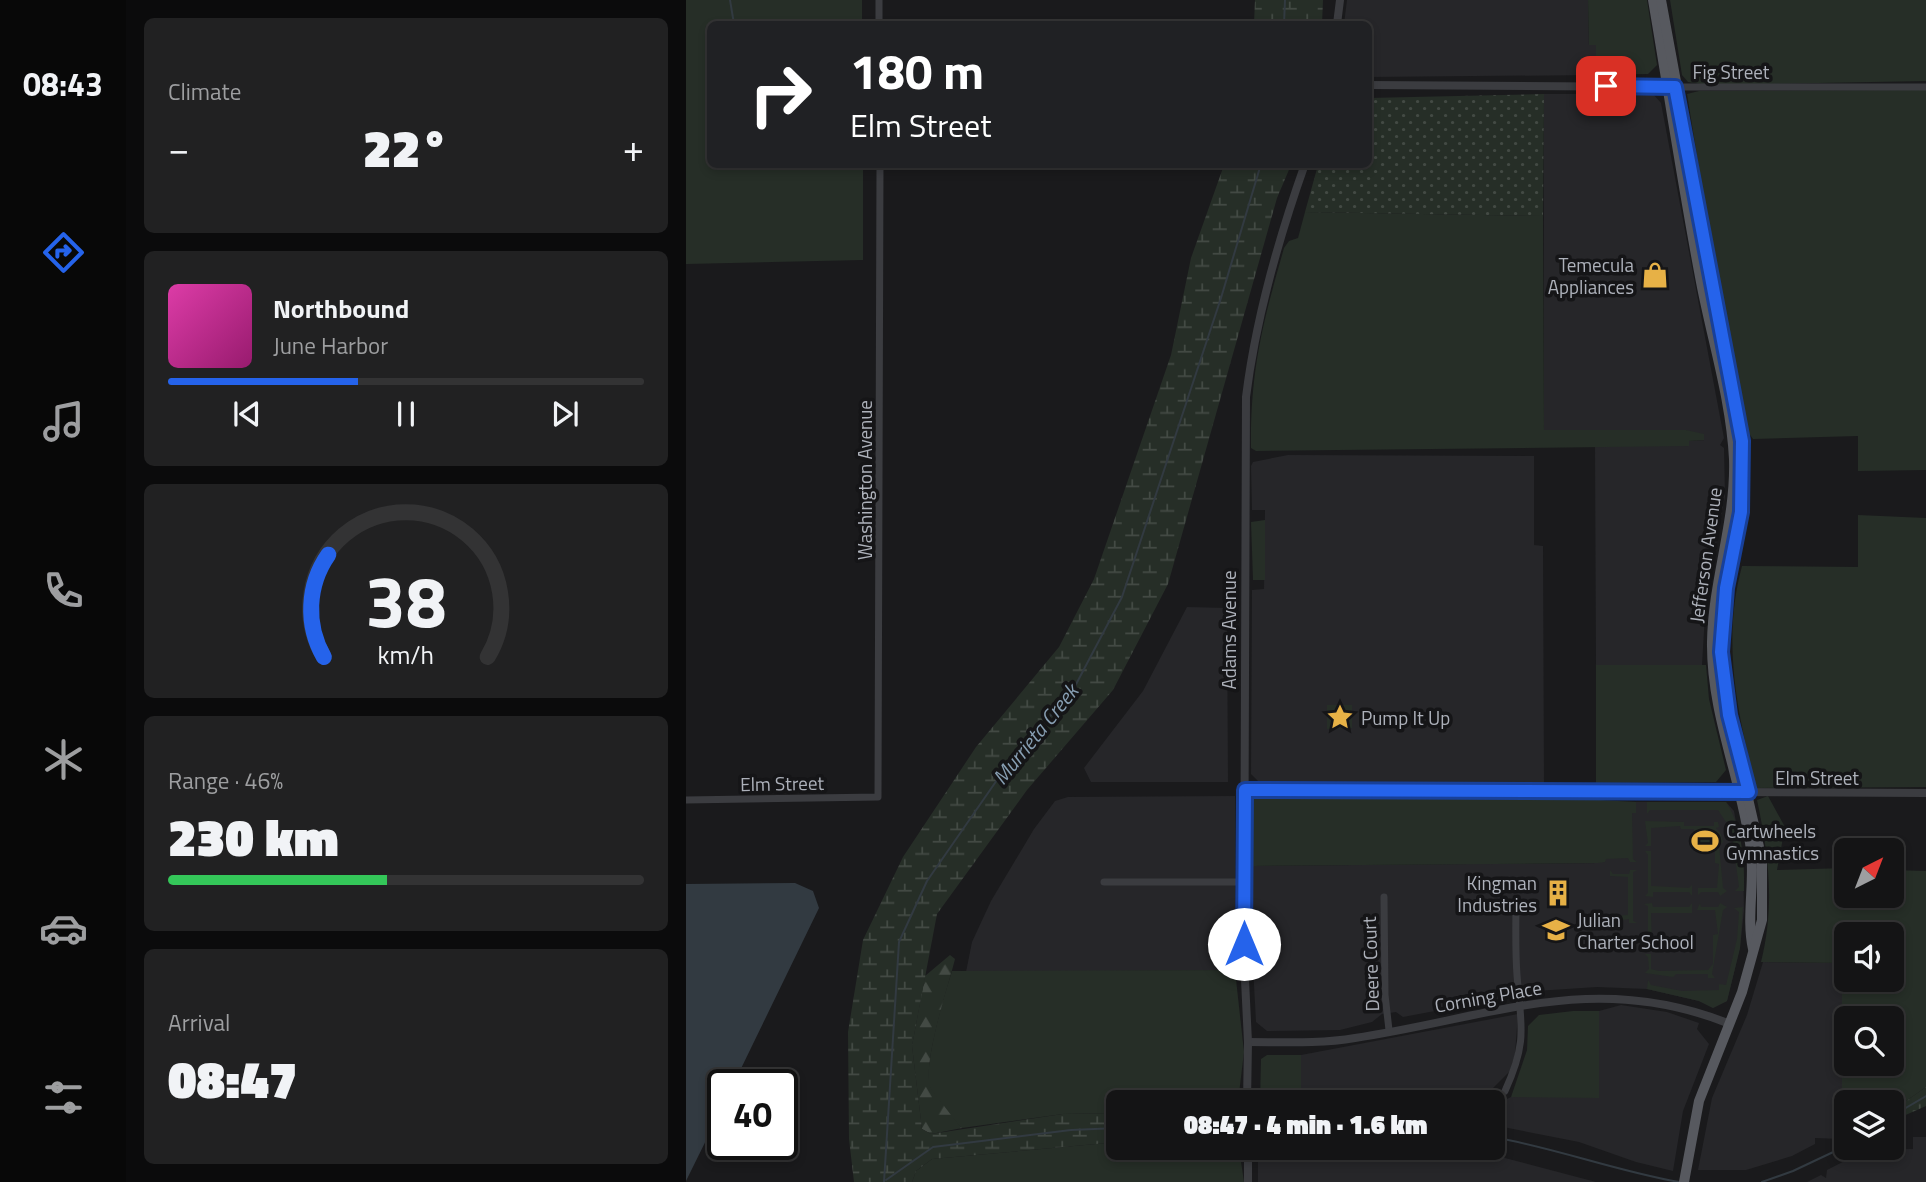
<!DOCTYPE html>
<meta charset="utf-8">
<style>
body{margin:0;font-family:"Titillium Web",sans-serif;background:#212122;color:#f1f3f6;height:100vh;display:flex;flex-direction:column;font-size:26px;white-space:nowrap}
*{box-sizing:border-box;margin:0}
p{font-size:23px;color:#9d9ea0}
.icon{flex:none;width:38px;height:38px;fill:none;stroke:currentColor;stroke-width:2;stroke-linecap:round;stroke-linejoin:round}
.map{position:relative;flex:1;overflow:hidden}
.side{display:flex;flex-direction:column;gap:18px;padding:18px;background:#0b0b0c;width:560px}
.side>*{flex:none}
.hud{position:absolute;left:21px;top:21px;width:665px;height:147px;border-radius:10px;box-shadow:0 4px 10px #0003,0 0 0 2px #333334;background:#202124;color:#fff;overflow:hidden}
.needle{width:46px;rotate:42deg}
.buttons{position:absolute;left:1148px;top:838px;display:grid;gap:14px}
.buttons a{display:grid;place-items:center;width:70px;height:70px;border-radius:10px;background:#141415;box-shadow:0 4px 10px #0003,0 0 0 2px #333334;font-size:35px}
.speed{position:absolute;left:21px;top:1069px;display:flex;gap:14px;font-size:35px;font-weight:700;text-align:center}
.speed>*{display:grid;place-content:center;width:91px;height:91px;border-radius:50%;background:#141415;box-shadow:0 4px 10px #0003,0 0 0 2px #333334;line-height:1}
.speed .limit{border:4px solid #111;border-radius:10px;background:#fff;color:#111}
.pin{position:absolute;display:grid;place-items:center;width:60px;height:60px;color:#fff;margin:-30px;border-radius:14px;box-shadow:0 4px 10px #0006}
.me{position:absolute;width:77px;margin:-38px;rotate:0deg;stroke-linejoin:round;filter:drop-shadow(0 0 5px #0008)}
.turn{display:flex;align-items:center;gap:24px;height:147px;padding:0 28px;font-size:32px}
.turn .icon{width:91px;height:91px;stroke-width:2.5}
.turn b{display:block;font-size:49px;line-height:60px}
.big{font-size:52px;font-weight:800;line-height:1.1}
.side .tile{flex:1;display:flex;flex-direction:column;justify-content:center;gap:10px;min-width:0;padding:0 24px;border-radius:10px;background:#212122}
.side .dial{align-items:center;gap:0}
.dial svg{height:182px;overflow:visible;fill:none;stroke:#333334;stroke-width:7;stroke-linecap:round;text-anchor:middle}
.dial text{fill:#f1f3f6;stroke:none}
.song{display:flex;align-items:center;gap:21px}
.cover{width:84px;height:84px;border-radius:10px;background:linear-gradient(135deg,hsl(320 70% 55%),hsl(320 70% 35%))}
.played{height:7px;border-radius:4px;background:linear-gradient(90deg,#2563eb 40%,#333334 40%)}
.keys{display:flex;justify-content:space-around;direction:ltr}
.heat{display:flex;justify-content:space-between;align-items:center;font-size:38px;direction:ltr}
.charge{height:10px;border-radius:5px;background:linear-gradient(90deg,#34c759 46%,#333334 0)}
.trip{position:absolute;left:420px;top:1090px;width:399px;height:70px;border-radius:10px;background:#141415;box-shadow:0 4px 10px #0003,0 0 0 2px #333334;font-weight:800;line-height:70px;text-align:center}
main{display:flex;flex:1;min-height:0}
.tabs{display:flex;flex-direction:column;width:126px;justify-content:space-around;align-items:center;background:#080808;color:#9d9ea0}
.tabs .icon{width:49px;height:49px}
.tabs .selected{color:#2563eb}
.tabs b{font-size:32px;color:#f1f3f6}
.map>svg:first-child{display:block}
.built{fill:#262629}
.green{fill:#262e27;fill-rule:evenodd}
.forest{fill:url(#forest-firs)}
.wetland{fill:url(#wetland-marsh)}
.park{fill:url(#park-dots)}
.water{fill:#323a41}
.lines{fill:none;stroke-linecap:round;stroke-linejoin:round}
.stream{stroke:#323a41;stroke-width:2}
.minor{stroke:#3b3c40;stroke-width:7}
.tertiary{stroke:#3b3c40;stroke-width:8}
.primary{stroke:#57595f;stroke-width:10}
.route-casing{stroke:#184099;stroke-width:18}
.route{stroke:#2563eb;stroke-width:12}
.labels{text-anchor:middle;dominant-baseline:central;stroke-width:7;stroke-linejoin:round;paint-order:stroke}
.street-label{font-size:19px;fill:#adb1ba;stroke:#151517}
.poi-label{font-size:19px;fill:#adb1ba;stroke:#151517;text-anchor:start}
.water-label{font-size:21px;font-style:italic;fill:#879eb2;stroke:#151517}
</style>
<main>
<nav class="tabs">
<b>08:43</b>
<svg class="icon selected" aria-label="directions" viewBox="0 0 24 24"><path d="M12 3l9 9-9 9-9-9zM9 14v-3h6M13 9l2 2-2 2"/></svg>
<svg class="icon" aria-label="music" viewBox="0 0 24 24"><path d="M9 18V5l10-2v13"/><circle cx="6" cy="18" r="3"/><circle cx="16" cy="16" r="3"/></svg>
<svg class="icon" aria-label="phone" viewBox="0 0 24 24"><path d="M5 4h4l2 5-3 2q2 4 5 5l2-3 5 2v4C11 20 4 13 5 4z"/></svg>
<svg class="icon" aria-label="climate" viewBox="0 0 24 24"><path d="M12 3v18M4 7l16 10M4 17L20 7"/></svg>
<svg class="icon" aria-label="car" viewBox="0 0 24 24"><path d="M5 17H2v-5l4-1 3-4h7l3 4 3 1v5h-3M9 17h6M6 11h13"/><circle cx="7" cy="17" r="2"/><circle cx="17" cy="17" r="2"/></svg>
<svg class="icon" aria-label="filters" viewBox="0 0 24 24"><path d="M4 7h16M4 17h16"/><circle cx="9" cy="7" r="2"/><circle cx="15" cy="17" r="2"/></svg>
</nav>
<section class="side">
<div class="tile"><p>Climate</p>
<div class="heat"><a>−</a><b class="big">22°</b><a>+</a></div>
</div>
<div class="tile">
<div class="song"><i class="cover"></i><div><b>Northbound</b><p>June Harbor</p></div></div>
<div class="played"></div>
<div class="keys"><svg class="icon" aria-label="previous" viewBox="0 0 24 24"><path d="M18 5L8 12l10 7zM5 5v14"/></svg><svg class="icon" aria-label="pause" viewBox="0 0 24 24"><path d="M8 5v14M16 5v14"/></svg><svg class="icon" aria-label="next" viewBox="0 0 24 24"><path d="M6 5l10 7-10 7zM19 5v14"/></svg></div>
</div>
<div class="tile dial"><svg viewBox="0 0 100 80">
<path d="M14 69A42 42 0 1 1 86 69"/>
<path d="M14 69A42 42 0 0 1 16 24" stroke="#2563eb"/>
<text x="50" y="56" font-size="32" font-weight="700">38</text>
<text x="50" y="72" font-size="11">km/h</text>
</svg></div>
<div class="tile"><p>Range · 46%</p><b class="big">230 km</b><div class="charge"></div></div>
<div class="tile"><p>Arrival</p><b class="big">08:47</b></div>
</section>
<div class="map">
<svg width="1240" height="1182" viewBox="0 0 1240 1182">
<defs>
<pattern id="forest-firs" width="22" height="20" patternUnits="userSpaceOnUse" patternTransform="scale(1.75)"><rect width="22" height="20" fill="#262e27"/><path d="M5 1l3.5 6h-7zM16 11l3.5 6h-7z" fill="#434a44"/></pattern>
<pattern id="wetland-marsh" width="20" height="14" patternUnits="userSpaceOnUse" patternTransform="scale(1.75)"><rect width="20" height="14" fill="#262e27"/><path d="M1 5h8M5 5V1M11 12h8M15 12V8" fill="none" stroke="#434a44"/></pattern>
<pattern id="park-dots" width="8" height="8" patternUnits="userSpaceOnUse" patternTransform="scale(1.75)"><rect width="8" height="8" fill="#262e27"/><path d="M2 2h.1M6 6h.1" fill="none" stroke="#434a44" stroke-width="1.8" stroke-linecap="round"/></pattern>
</defs>
<rect width="100%" height="100%" fill="#1a1a1c"/>
<g class="built">
<polygon points="661,0 902,0 903,44 910,45 910,75 683,77 682,24 658,24"/>
<polygon points="858,94 967,94 975,103 1038,438 1034,445 1038,448 1039,496 1020,597 1016,665 910,665 909,446 1003,446 1003,441 1018,440 1000,430 858,430"/>
<polygon points="602,455 848,456 848,545 857,546 858,783 576,785 565,774 566,590 578,589 579,510 566,510 565,466 567,462"/>
<polygon points="501,607 541,608 542,782 405,782 398,768 457,691"/>
<polygon points="549,796 549,970 280,972 286,942 305,901 348,829 369,801 382,797"/>
<polygon points="911,802 1040,802 1048,811 1057,861 1058,910 1054,948 1041,1001 1027,1008 1013,1001 961,989 911,987 850,991 839,988 827,990 818,998 717,1017 710,1012 696,1014 686,1022 654,1030 581,1031 570,1022 567,966 567,866 911,863"/>
<polygon points="1077,962 1156,963 1156,1139 1129,1138 1129,1144 1106,1156 1060,1170 1012,1170 1026,1098 1061,1015"/>
<polygon points="935,1005 981,1012 1013,1023 1011,1029 1023,1044 997,1111 987,1171 950,1162 893,1142 807,1125 807,1102 615,1102 615,1055 832,1014 829,1054 824,1071 806,1089 807,1098 815,1102 825,1097 913,1097 913,1011"/>
<polygon points="1227,1137 1240,1137 1240,1182 1121,1182 1135,1175 1140,1178 1141,1170 1180,1150 1227,1149"/>
<polygon points="572,1148 781,1148 910,1182 572,1182"/>
</g>
<g class="green">
<polygon points="0,0 176,0 176,24 24,24 24,164 177,165 177,260 0,264"/>
<polygon points="902,0 961,0 971,65 962,74 910,75 910,45 903,45"/>
<polygon points="984,0 1240,0 1240,81 1022,85 1002,82 996,75"/>
<polygon points="1240,90 1240,470 1172,471 1172,436 1067,439 1062,432 1031,279 1001,94 1013,91"/>
<path d="M619 212 857 216 858 430H1000L1018 434V440L1003 441V446L570 451 565 448C564 370 577 322 598 248L603 241 612 238Z"/>
<path d="M1172 515 1240 518V787L1071 788C1065 774 1063 756 1059 741 1046 682 1040 625 1056 566L1172 567Z"/>
<polygon points="579,520 579,580 567,580 565,522"/>
<polygon points="910,665 1020,665 1023,699 1040,770 1030,782 910,783"/>
<polygon points="641,705 666,705 666,728 641,729"/>
<path d="M1082 796 1099 827 1091 870 1160 868V896H1206V870L1240 871V1087L1206 1111V1102H1160V1139H1156V963L1075 962C1089 906 1083 856 1071 800ZM1160 934H1206V980H1160ZM1160 1018H1206V1064H1160Z"/>
<polygon points="863,797 950,802 950,813 946,813 947,859 951,862 944,862 942,858 920,859 919,862 912,863 567,866 562,808 567,799"/>
<path d="M961 802H1040C1056 826 1059 861 1058 891H1049L1053 887 1044 821 1040 822 1032 810H964L961 814Z"/>
<polygon points="959,821 998,822 998,826 1028,826 1028,822 1032,822 1033,827 1030,828 1035,834 1037,842 1033,845 1037,888 1041,891 1034,896 1032,892 1015,892 1012,895 1012,888 1031,888 1033,864 1029,863 1029,849 1011,849 1008,845 1008,829 995,829 994,826 965,828 965,846 959,846 962,843"/>
<polygon points="959,851 965,851 965,886 1003,888 1006,885 1006,896 1003,892 967,892 967,897 959,896 962,893 962,855"/>
<polygon points="924,870 927,874 943,874 944,870 951,870 947,872 947,921 951,923 943,923 943,919 924,922 924,916 942,915 942,877 924,876"/>
<polygon points="966,903 967,907 1003,907 1006,903 1006,913 965,913 966,946 959,948 962,945 962,906 958,904"/>
<polygon points="1014,903 1015,907 1032,907 1034,903 1041,907 1037,910 1026,974 1029,978 1022,978 1022,974 990,974 987,977 959,973 963,969 962,957 959,954 965,954 965,969 973,971 1022,970 1027,964 1027,935 1032,934 1029,910 1011,910"/>
<polygon points="1057,907 1054,948 1041,1001 1027,1008 1013,1001 961,989 962,980 965,985 996,991 1033,990 1033,984 1040,985 1051,939 1053,912 1048,908"/>
<path d="M549 970 558 1052 552 1102H432V1113L377 1114 276 1128C271 1124 244 1090 243 1085 239 1060 258 996 266 971Z"/>
<polygon points="887,1011 913,1011 913,1098 825,1097 841,1050 842,1026 853,1015"/>
<polygon points="581,1055 615,1055 615,1102 574,1102 575,1059"/>
<polygon points="432,1142 432,1148 553,1148 558,1182 226,1182 230,1171 246,1159"/>
</g>
<path class="forest" d="M264 955 269 959C262 987 237 1061 244 1086 245 1090 272 1124 276 1128L245 1134 236 1129 226 1046 239 976Z"/>
<g class="wetland">
<polygon points="569,0 637,0 636,24 568,24"/>
<polygon points="538,165 605,165 591,198 482,584 427,690 341,790 251,914 226,1046 236,1129 245,1134 377,1114 432,1113 432,1142 246,1159 230,1171 226,1182 168,1182 163,1139 162,1032 177,940 217,857 290,747 373,647 408,579 485,355 505,258"/>
<polygon points="1240,1087 1240,1106 1206,1121 1206,1111"/>
</g>
<polygon class="park" points="858,94 857,216 619,212 632,165 682,164 683,98"/>
<polygon class="water" points="109,883 127,891 133,908 47,1085 37,1085 37,1106 0,1181 0,884"/>
<g class="lines">
<g class="stream">
<polyline points="44,0 48,24"/>
<polyline points="598,24 599,0"/>
<polyline points="1206,1116 1240,1096"/>
<path d="M807 1137C870 1148 930 1171 993 1182"/>
<polyline points="200,1180 247,1147 385,1130 432,1128"/>
<polyline points="198,1182 213,942 241,881 320,767 387,690 436,597 535,298 575,164"/>
<polyline points="1076,1182 1107,1171 1160,1146"/>
</g>
<g class="minor">
<polyline points="193,0 193,24"/>
<polyline points="990,87 1240,87"/>
<polyline points="0,800 192,797 194,164"/>
<polyline points="418,882 558,882"/>
<polyline points="698,897 699,995 703,1030"/>
<path d="M819 1091C842 1041 835 1026 831 975 829 949 830 923 830 898"/>
</g>
<g class="tertiary">
<polyline points="651,24 654,0"/>
<polyline points="682,85 984,87"/>
<polyline points="559,790 1240,793"/>
<path d="M562 1042C597 1042 634 1044 669 1038 804 1018 907 969 1044 1024"/>
<path d="M561 1102 562 1042 558 959 560 397C570 317 592 240 619 164"/>
<polyline points="562,1148 562,1182"/>
</g>
<g class="primary">
<path d="M967 0C983 94 997 188 1015 282 1026 340 1045 399 1048 459 1050 521 1027 580 1026 642 1025 714 1056 780 1065 850 1069 882 1060 918 1067 949"/>
<polyline points="975,0 1056,441 1055,512 1040,588 1035,652 1043,715 1076,860 1076,920 1056,992 1013,1101 998,1182"/>
</g>
</g>
<g class="lines">
<g class="route-casing">
<polyline id="route" points="558,944 559,790 1063,792 1043,715 1035,652 1040,588 1055,512 1056,441 989,87 920,86"/>
</g>
<use href="#route" class="route"/>
</g>
<defs>
<g id="shop-bare" transform="scale(2.1)"><path d="M-5-2.5h2.3a2.7 3.5 0 0 1 5.4 0H5L5.5 6h-11ZM-1.5-2.5h3a1.5 2.3 0 0 0-3 0Z" fill="#e7b146" stroke="#151517" stroke-width="2.5" paint-order="stroke"/></g>
<g id="sight-bare" transform="scale(2.1)"><path d="M0-6L1.8-2.2L6-1.7L2.9 1.2L3.7 5.4L0 3.3L-3.7 5.4L-2.9 1.2L-6-1.7L-1.8-2.2Z" fill="#e7b146" stroke="#151517" stroke-width="2.5" paint-order="stroke"/></g>
<g id="stadium-bare" transform="scale(2.1)"><path d="M0-5a6.5 5 0 1 0 0 10a6.5 5 0 1 0 0-10ZM-3.5-1.8h7v3.6h-7Z" fill="#e7b146" stroke="#151517" stroke-width="2.5" paint-order="stroke"/></g>
<g id="building-bare" transform="scale(2.1)"><path d="M-4-6H4V6H1V3H-1V6H-4ZM-2.5-4.3h1.7v1.8h-1.7ZM.8-4.3h1.7v1.8H.8ZM-2.5-1h1.7V.8h-1.7ZM.8-1h1.7V.8H.8Z" fill="#e7b146" stroke="#151517" stroke-width="2.5" paint-order="stroke"/></g>
<g id="school-bare" transform="scale(2.1)"><path d="M0-5L7-2L0 1L-7-2ZM-4 1L0 2.5L4 1V4Q0 6-4 4Z" fill="#e7b146" stroke="#151517" stroke-width="2.5" paint-order="stroke"/></g>
</defs>
<g fill-rule="evenodd">
<use href="#shop-bare" x="969" y="275"/>
<use href="#sight-bare" x="654" y="717"/>
<use href="#stadium-bare" x="1019" y="841"/>
<use href="#building-bare" x="872" y="893"/>
<use href="#school-bare" x="870" y="930"/>
</g>
<g class="labels">
<g class="street-label">
<text x="1045" y="71">Fig Street</text>
<text transform="translate(178 480) rotate(-90)">Washington Avenue</text>
<text transform="translate(1019 555) rotate(-82)">Jefferson Avenue</text>
<text transform="translate(542 630) rotate(-90)">Adams Avenue</text>
<text x="1131" y="777">Elm Street</text>
<text transform="translate(96 783) rotate(-1)">Elm Street</text>
<text transform="translate(684 964) rotate(-92)">Deere Court</text>
<text transform="translate(802 996) rotate(-10)">Corning Place</text>
</g>
<g class="poi-label">
<text x="948" y="264" text-anchor="end">Temecula<tspan x="948" dy="22">Appliances</tspan></text>
<text x="675" y="717">Pump It Up</text>
<text x="1040" y="830">Cartwheels<tspan x="1040" dy="22">Gymnastics</tspan></text>
<text x="851" y="882" text-anchor="end">Kingman<tspan x="851" dy="22">Industries</tspan></text>
<text x="891" y="919">Julian<tspan x="891" dy="22">Charter School</tspan></text>
</g>
<g class="water-label">
<text transform="translate(349 734) rotate(-51)">Murrieta Creek</text>
</g>
</g>
</svg>
<div class="buttons">
<a><svg class="needle" viewBox="-14 -14 28 28"><path d="M0-13l5 13h-10z" fill="#e53935"/><path d="M0 13l5-13h-10z" fill="#9d9ea0"/></svg></a>
<a><svg class="icon" aria-label="sound" viewBox="0 0 24 24"><path d="M4 9h4l5-4v14l-5-4H4zM17 9q2 3 0 6"/></svg></a>
<a><svg class="icon" aria-label="search" viewBox="0 0 24 24"><circle cx="10" cy="10" r="6"/><path d="M15 15l6 6"/></svg></a>
<a><svg class="icon" aria-label="layers" viewBox="0 0 24 24"><path d="M12 4l9 5-9 5-9-5zM3 14l9 5 9-5"/></svg></a>
</div>
<div class="speed"><div class="limit">40</div></div>
<div class="pin" style="left:920px;top:86px;background:#d93025"><svg class="icon" aria-label="arrive" viewBox="0 0 24 24"><path d="M6 21V4h12l-3 4 3 4H6"/></svg></div>
<svg class="me" style="left:558px;top:944px" viewBox="-20 -20 40 40"><circle r="19" fill="#fff"/><path d="M0-13L10 11 0 6-10 11z" fill="#2563eb"/></svg>
<div class="trip">08:47 · 4 min · 1.6 km</div>
<div class="hud">
<div class="turn"><svg class="icon" aria-label="right" viewBox="0 0 24 24"><path d="M7 20v-9h11M14 6l5 5-5 5"/></svg><div><b>180 m</b>Elm Street</div></div>
</div>
</div>
</main>
